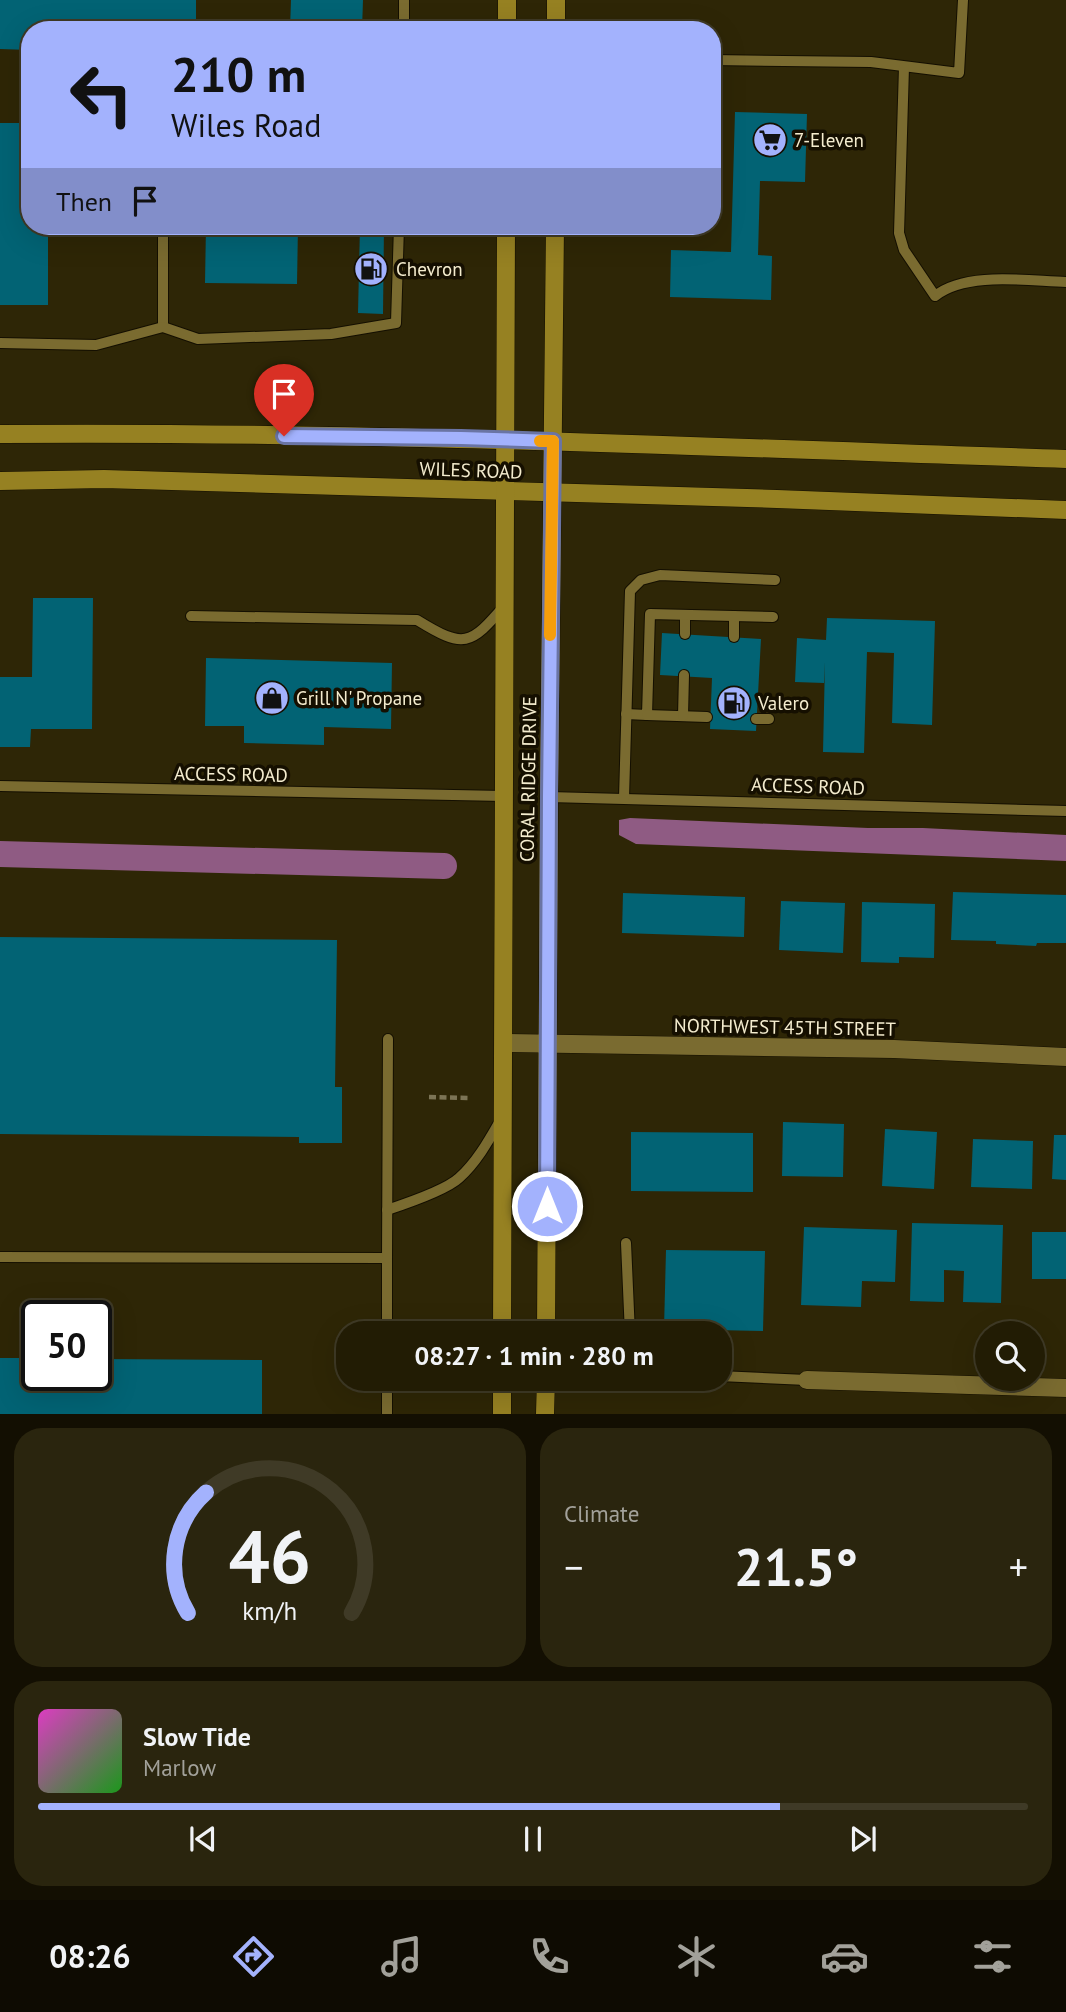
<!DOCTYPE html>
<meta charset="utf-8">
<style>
body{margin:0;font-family:"PT Sans",sans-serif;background:#2a250e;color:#f1f3f6;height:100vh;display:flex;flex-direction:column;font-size:26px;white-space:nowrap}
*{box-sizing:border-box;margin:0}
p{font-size:23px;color:#a2a19a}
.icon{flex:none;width:38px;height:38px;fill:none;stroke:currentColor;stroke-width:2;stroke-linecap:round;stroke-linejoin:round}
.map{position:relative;height:1414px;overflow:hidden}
.sheet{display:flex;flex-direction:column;gap:14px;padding:14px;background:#130f02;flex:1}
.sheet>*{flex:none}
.top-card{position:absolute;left:21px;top:21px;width:700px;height:214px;border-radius:28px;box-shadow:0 7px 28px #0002,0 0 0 2px #3f3a26;background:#a3b2fd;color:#111;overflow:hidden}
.tools{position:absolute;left:975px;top:1321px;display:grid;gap:14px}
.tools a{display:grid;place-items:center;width:70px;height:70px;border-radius:50%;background:#221c04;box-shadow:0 7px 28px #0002,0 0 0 2px #3f3a26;font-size:35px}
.speed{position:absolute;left:21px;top:1300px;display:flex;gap:14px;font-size:35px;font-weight:700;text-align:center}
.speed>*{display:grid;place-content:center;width:91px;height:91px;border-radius:50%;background:#221c04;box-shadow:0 7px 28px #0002,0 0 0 2px #3f3a26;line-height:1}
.speed .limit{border:4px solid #111;border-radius:10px;background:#fff;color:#111}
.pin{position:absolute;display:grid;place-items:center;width:60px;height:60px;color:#fff;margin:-72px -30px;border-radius:50% 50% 50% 0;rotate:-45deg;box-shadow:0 0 7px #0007}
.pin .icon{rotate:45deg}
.me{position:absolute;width:77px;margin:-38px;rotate:0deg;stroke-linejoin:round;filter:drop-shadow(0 0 5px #0008)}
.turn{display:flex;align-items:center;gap:24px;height:147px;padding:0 35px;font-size:32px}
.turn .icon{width:91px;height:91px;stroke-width:2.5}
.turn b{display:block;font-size:49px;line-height:60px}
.then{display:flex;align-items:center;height:66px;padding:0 35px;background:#0003;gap:14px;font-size:26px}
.big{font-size:52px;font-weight:700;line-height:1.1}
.sheet .card{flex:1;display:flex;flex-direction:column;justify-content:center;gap:10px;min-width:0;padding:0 24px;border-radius:28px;background:#2a250e}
.sheet .dial{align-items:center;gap:0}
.dial svg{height:182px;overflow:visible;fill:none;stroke:#3f3a26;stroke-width:7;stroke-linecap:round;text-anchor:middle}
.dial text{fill:#f1f3f6;stroke:none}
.song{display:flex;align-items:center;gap:21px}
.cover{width:84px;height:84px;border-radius:10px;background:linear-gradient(135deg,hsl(310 70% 55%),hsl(120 70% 35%))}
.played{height:7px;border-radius:4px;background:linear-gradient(90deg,#a3b2fd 75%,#3f3a26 75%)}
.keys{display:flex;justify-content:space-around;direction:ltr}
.heat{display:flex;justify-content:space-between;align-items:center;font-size:38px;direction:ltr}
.sheet .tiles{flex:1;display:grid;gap:14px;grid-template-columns:1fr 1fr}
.card:last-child{grid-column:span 2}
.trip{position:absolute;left:336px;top:1321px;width:396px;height:70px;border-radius:28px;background:#221c04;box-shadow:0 7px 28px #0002,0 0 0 2px #3f3a26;font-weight:700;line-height:70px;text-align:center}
.tab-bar{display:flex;height:112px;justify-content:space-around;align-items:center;background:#0e0b02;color:#a2a19a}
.tab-bar .icon{width:49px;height:49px}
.tab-bar .active{color:#a3b2fd}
.tab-bar b{font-size:32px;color:#f1f3f6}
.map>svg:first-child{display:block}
.water{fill:#8f5b83}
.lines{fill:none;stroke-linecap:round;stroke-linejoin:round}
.canal{stroke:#8f5b83;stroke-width:26}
.building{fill:#026374}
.lane-casing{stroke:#140f01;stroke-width:12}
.street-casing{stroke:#140f01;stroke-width:19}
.secondary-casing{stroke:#140f01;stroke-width:19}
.path{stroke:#7c7455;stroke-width:4.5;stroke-dasharray:7 3.5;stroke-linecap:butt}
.lane{stroke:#7a6b30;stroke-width:10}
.street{stroke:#7a6b30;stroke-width:18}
.secondary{stroke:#968122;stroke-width:18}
.route-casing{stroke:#6a74a4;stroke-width:18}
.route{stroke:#a3b2fd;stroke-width:12}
.slow{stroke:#f59e0b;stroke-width:12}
.labels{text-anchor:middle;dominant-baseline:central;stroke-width:7;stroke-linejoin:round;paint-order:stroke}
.poi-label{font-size:19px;fill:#f4ecce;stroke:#150f00;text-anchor:start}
.street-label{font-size:19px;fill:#f4ecce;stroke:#150f00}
</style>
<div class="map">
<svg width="1066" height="1414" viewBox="0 0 1066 1414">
<rect width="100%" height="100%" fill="#2e2606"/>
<polygon class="water" points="630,818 868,828 923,828 1066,835 1066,861 636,844 619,835 619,820"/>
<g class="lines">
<polyline class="canal" points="0,854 444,866"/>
</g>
<g class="building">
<polygon points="0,0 196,0 196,30 30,30 30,50 0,49"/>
<polygon points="291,0 363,0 362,30 290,30"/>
<polygon points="735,112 807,114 805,182 760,181 758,255 772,256 771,300 670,297 671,250 731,252"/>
<polygon points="0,123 30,123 30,226 48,226 48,305 0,305"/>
<polygon points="206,226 298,226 297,284 205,283"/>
<polygon points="360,226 384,226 383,314 358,313"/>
<polygon points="33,598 93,598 92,729 31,729 30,747 0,747 0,677 32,677"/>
<polygon points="827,618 935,621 932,725 892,723 894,653 867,652 864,753 823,752 825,662 824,683 795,682 797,638 826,640"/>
<polygon points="662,633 761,639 756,731 710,729 712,678 660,675"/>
<polygon points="206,658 392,663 391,729 324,727 324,745 244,743 244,726 205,726"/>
<polygon points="953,892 1066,895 1066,943 1037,943 1036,946 996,944 996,941 951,940"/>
<polygon points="623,893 745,897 744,937 622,933"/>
<polygon points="781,901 845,903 843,953 779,950"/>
<polygon points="862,902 935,904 934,958 899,957 899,963 861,962"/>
<polygon points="0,937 337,940 335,1087 342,1087 342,1143 299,1143 299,1137 0,1134"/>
<polygon points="783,1122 844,1124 843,1177 782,1176"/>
<polygon points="885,1129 937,1132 934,1189 882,1186"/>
<polygon points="631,1132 753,1133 753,1192 631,1191"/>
<polygon points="1054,1135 1066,1135 1066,1180 1052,1179"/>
<polygon points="973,1139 1033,1141 1032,1189 971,1187"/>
<polygon points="912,1223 1003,1225 1001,1303 963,1302 964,1271 944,1270 944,1302 910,1301"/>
<polygon points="804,1227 897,1230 895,1282 862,1281 861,1307 801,1305"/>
<rect x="1032" y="1232" width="34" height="47"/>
<polygon points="666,1250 765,1251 763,1331 664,1329"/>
<polygon points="0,1358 37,1358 37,1376 96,1376 96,1359 262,1360 262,1414 0,1414"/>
</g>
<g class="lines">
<g class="lane-casing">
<g id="lane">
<polyline points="404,30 404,0"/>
<polyline points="712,60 871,62 959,73 963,0"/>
<path d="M904 67 899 233 904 250 935 296C966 271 1028 281 1066 282"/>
<polyline points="163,327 163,226"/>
<polyline points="0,343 96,345 163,327 198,339 331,334 396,323 399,226"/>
<path d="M191 616 417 620C464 649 470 646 505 605"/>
<polyline points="685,634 685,615"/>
<polyline points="734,637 734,616"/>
<polyline points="626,714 647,715 650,614 773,617"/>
<polyline points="647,715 707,717"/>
<polyline points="683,716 684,675"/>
<polyline points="756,719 769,719"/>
<polyline points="0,786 503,796"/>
<polyline points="549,797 1066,811"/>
<polyline points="624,798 630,591 641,580 660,575 775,580"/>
<path d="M387 1210C405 1204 446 1190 459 1178 477 1162 489 1140 501 1119"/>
<polyline points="626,1243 630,1334"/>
<polyline points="0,1257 387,1258 387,1334"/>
<polyline points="387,1258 388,1039"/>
<polyline points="719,1376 807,1380"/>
<polyline points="387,1379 387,1414"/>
</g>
</g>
<g class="street-casing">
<g id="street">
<polyline points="504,1043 894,1049 1066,1057"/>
<polyline points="807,1380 1066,1388"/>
</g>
</g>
<g class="secondary-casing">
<g id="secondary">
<polyline points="556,0 556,30"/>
<polyline points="507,30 507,0"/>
<path d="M0 434C355 431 711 447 1066 459"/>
<polyline points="0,481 104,479 777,499 1066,510"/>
<polyline points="502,1334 506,226"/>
<polyline points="546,1334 549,797 555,226"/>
<polyline points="502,1414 502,1379"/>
<polyline points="545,1414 546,1379"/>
</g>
</g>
<polyline class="path" points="429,1097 470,1098"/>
<use href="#lane" class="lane"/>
<use href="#street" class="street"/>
<use href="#secondary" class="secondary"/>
</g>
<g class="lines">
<g class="route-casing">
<polyline id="route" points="284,436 461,438 553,441 549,797 547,1206"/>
</g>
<use href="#route" class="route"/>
<polyline class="slow" points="540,441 553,441 550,635"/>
</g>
<defs>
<g id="supermarket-disc" transform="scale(1.75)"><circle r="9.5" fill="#a3b2fd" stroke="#150f00"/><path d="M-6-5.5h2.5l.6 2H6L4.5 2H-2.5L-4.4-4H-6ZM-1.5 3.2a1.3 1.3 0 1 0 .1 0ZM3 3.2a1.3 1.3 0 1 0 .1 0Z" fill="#111"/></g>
<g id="fuel-disc" transform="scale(1.75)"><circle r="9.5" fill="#a3b2fd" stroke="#150f00"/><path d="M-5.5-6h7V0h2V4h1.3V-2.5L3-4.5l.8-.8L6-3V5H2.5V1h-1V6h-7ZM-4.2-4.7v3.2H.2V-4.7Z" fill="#111"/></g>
<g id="shop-disc" transform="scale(1.75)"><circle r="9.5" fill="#a3b2fd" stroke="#150f00"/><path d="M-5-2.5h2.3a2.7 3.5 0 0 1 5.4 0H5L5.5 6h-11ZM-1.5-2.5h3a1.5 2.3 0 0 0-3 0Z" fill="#111"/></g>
</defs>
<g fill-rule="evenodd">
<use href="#supermarket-disc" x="770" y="140"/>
<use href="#fuel-disc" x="371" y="269"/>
<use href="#shop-disc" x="272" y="698"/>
<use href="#fuel-disc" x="734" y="703"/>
</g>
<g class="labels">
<g class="poi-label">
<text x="794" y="140">7-Eleven</text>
<text x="396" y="269">Chevron</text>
<text x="296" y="698">Grill N' Propane</text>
<text x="758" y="703">Valero</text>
</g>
<g class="street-label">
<text transform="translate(471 470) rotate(2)">WILES ROAD</text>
<text transform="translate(231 774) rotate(1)">ACCESS ROAD</text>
<text transform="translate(528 779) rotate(-89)">CORAL RIDGE DRIVE</text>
<text transform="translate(808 786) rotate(2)">ACCESS ROAD</text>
<text transform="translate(785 1027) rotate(1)">NORTHWEST 45TH STREET</text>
</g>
</g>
</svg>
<div class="tools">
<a><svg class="icon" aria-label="search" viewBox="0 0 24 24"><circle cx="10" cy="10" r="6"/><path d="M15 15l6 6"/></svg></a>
</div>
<div class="speed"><div class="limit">50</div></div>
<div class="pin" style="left:284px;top:436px;background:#d93025"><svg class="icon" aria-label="arrive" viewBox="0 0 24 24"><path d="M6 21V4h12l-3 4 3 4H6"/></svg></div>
<svg class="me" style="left:547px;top:1206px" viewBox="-20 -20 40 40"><circle r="17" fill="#a3b2fd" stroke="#fff" stroke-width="3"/><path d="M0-11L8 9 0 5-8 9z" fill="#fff"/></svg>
<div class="trip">08:27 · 1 min · 280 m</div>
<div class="top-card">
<div class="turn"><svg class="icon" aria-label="left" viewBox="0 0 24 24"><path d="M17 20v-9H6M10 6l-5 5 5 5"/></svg><div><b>210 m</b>Wiles Road</div></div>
<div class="then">Then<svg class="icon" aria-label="arrive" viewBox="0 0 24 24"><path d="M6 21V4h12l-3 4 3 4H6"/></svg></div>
</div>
</div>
<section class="sheet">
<div class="tiles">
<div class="card dial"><svg viewBox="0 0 100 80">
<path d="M14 69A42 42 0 1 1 86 69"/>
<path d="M14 69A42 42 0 0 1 22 16" stroke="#a3b2fd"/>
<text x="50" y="56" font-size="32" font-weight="700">46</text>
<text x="50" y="72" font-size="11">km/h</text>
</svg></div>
<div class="card"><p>Climate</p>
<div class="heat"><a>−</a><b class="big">21.5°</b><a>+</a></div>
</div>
<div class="card">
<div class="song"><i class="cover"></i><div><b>Slow Tide</b><p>Marlow</p></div></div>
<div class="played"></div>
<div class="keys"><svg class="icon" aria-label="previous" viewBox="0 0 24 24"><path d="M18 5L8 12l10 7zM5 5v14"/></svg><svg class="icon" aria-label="pause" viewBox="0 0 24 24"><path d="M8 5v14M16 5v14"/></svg><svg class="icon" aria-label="next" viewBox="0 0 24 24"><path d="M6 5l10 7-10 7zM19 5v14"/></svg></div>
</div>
</div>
</section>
<nav class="tab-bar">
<b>08:26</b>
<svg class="icon active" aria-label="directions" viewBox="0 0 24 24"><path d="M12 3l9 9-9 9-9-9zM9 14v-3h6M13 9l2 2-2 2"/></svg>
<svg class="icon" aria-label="music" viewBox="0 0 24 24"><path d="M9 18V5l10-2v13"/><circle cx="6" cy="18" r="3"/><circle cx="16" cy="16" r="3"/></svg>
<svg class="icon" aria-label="phone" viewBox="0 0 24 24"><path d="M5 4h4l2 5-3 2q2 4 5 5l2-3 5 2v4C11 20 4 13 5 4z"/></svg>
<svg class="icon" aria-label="climate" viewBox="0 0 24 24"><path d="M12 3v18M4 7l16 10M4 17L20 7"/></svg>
<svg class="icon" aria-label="car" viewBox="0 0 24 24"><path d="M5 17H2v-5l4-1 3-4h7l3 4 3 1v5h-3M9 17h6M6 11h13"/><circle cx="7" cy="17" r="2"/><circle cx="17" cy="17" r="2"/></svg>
<svg class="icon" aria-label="filters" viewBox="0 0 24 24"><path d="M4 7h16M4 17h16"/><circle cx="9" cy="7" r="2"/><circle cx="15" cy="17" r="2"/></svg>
</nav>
